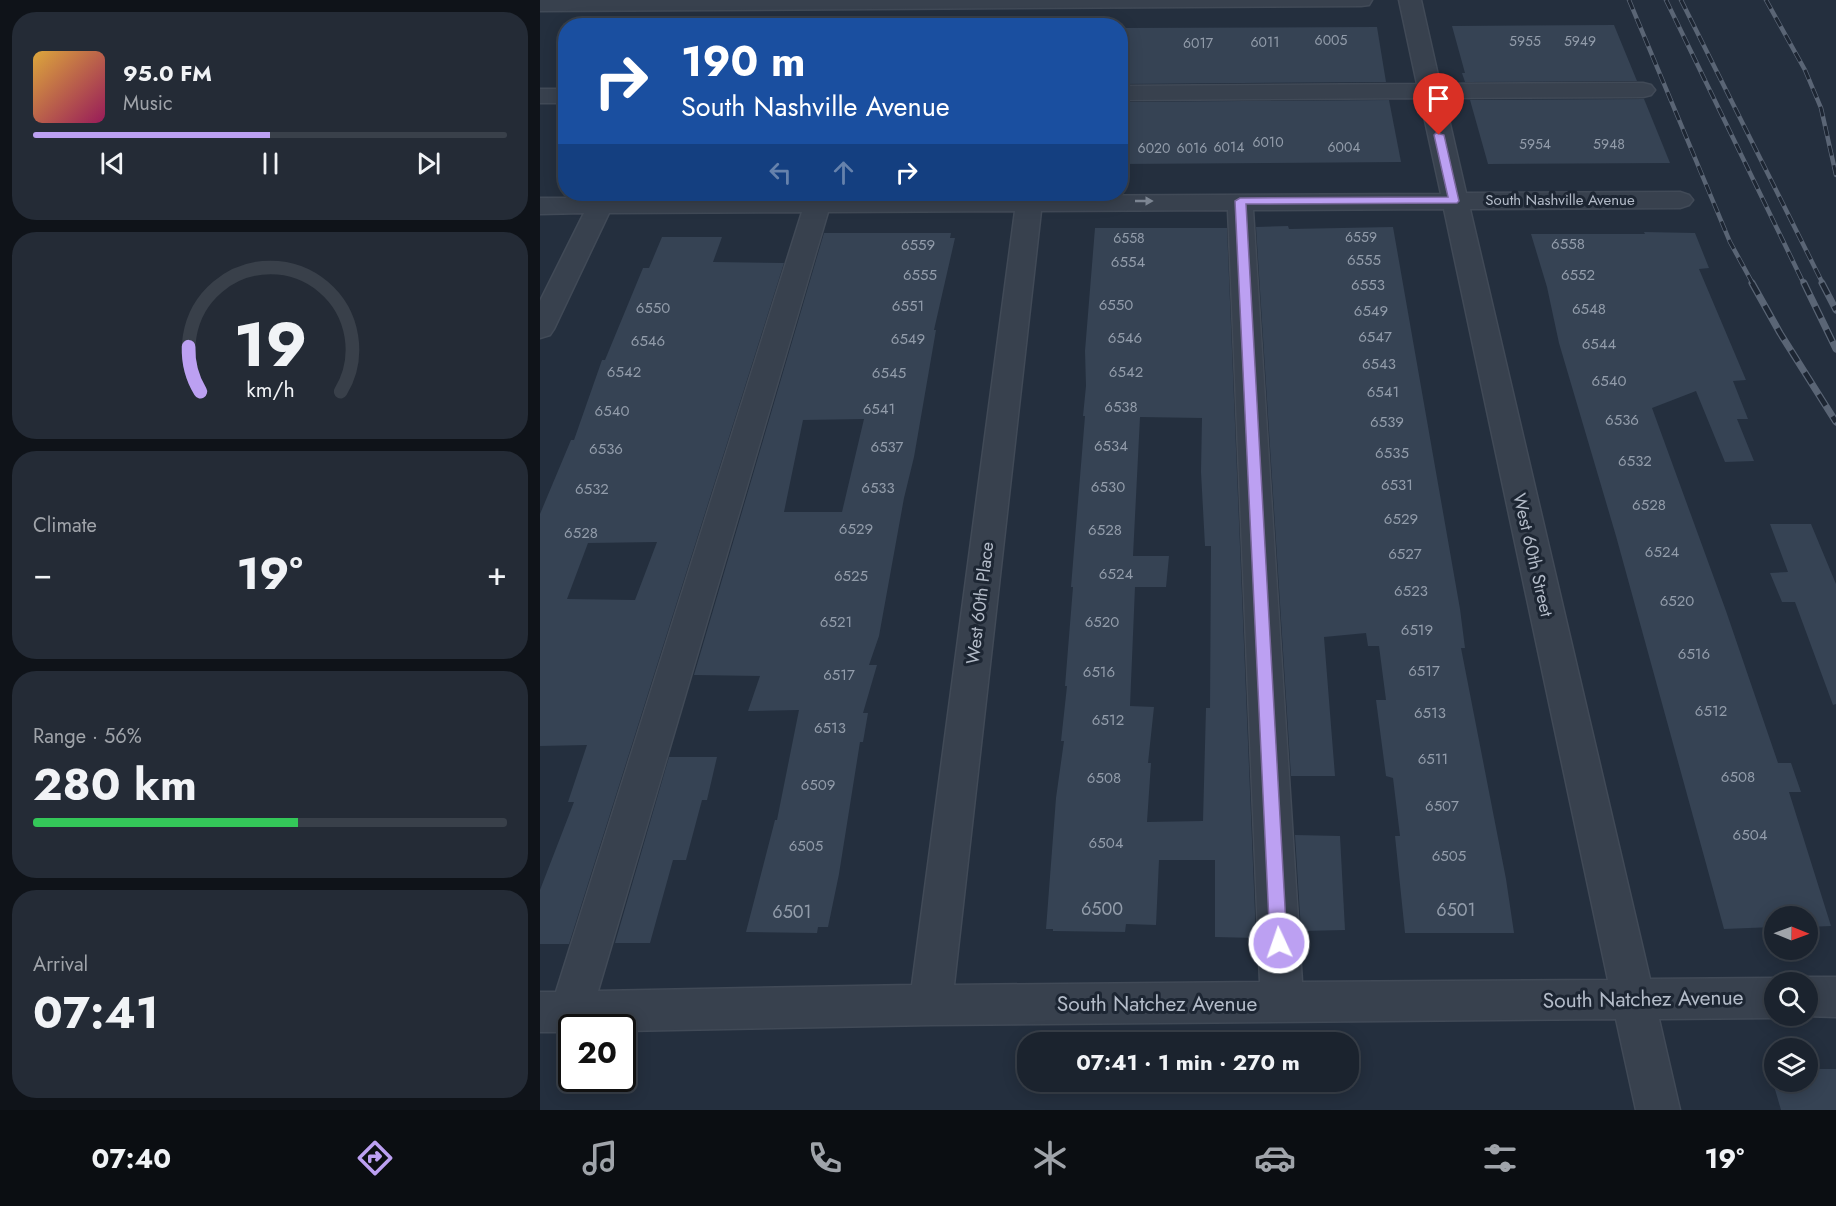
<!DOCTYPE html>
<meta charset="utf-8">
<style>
body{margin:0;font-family:Jost,sans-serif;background:#242b36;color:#f1f3f6;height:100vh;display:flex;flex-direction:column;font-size:22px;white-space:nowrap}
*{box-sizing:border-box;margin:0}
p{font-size:20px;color:#a0a4aa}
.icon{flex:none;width:33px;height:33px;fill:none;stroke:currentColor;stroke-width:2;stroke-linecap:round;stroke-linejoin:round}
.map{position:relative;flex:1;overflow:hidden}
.details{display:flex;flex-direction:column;gap:12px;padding:12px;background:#0f1319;width:540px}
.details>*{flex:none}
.top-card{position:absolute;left:18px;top:18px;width:570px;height:183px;border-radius:24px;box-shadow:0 3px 15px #0003,0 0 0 2px #39404a;background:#1a4fa0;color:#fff;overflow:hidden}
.needle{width:39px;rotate:91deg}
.buttons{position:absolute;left:1224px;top:906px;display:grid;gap:12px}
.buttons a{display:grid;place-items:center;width:54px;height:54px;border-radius:50%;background:#1b232e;box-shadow:0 3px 15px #0003,0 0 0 2px #39404a;font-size:30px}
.speed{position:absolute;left:18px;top:1014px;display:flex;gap:12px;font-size:30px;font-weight:700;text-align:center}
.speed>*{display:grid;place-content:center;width:78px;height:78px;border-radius:50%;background:#1b232e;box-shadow:0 3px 15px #0003,0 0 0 2px #39404a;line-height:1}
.speed .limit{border:3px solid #111;border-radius:9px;background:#fff;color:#111}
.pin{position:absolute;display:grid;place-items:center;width:51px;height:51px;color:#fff;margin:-62px -26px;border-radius:50% 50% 50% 0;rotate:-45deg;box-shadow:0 0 6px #0007}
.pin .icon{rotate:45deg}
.me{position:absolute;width:66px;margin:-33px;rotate:357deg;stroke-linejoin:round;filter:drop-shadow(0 0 4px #0008)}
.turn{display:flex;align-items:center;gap:21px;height:126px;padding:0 24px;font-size:27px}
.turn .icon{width:78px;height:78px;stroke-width:2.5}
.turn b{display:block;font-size:42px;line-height:51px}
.lanes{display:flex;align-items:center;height:57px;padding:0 24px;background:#0003;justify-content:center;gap:30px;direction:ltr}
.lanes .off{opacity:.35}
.big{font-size:45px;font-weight:700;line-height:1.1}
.details .card{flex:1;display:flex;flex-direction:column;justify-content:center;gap:9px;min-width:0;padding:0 21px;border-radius:24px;background:#242b36}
.details .dial{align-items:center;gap:0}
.dial svg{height:156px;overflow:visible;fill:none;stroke:#39404a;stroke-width:7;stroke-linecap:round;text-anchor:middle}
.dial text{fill:#f1f3f6;stroke:none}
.song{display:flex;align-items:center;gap:18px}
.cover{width:72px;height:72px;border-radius:9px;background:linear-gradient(135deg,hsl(40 70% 55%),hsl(330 70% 35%))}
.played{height:6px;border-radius:3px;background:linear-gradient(90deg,#bca0f2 50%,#39404a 50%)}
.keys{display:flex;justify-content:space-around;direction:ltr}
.heat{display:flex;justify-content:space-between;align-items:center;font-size:33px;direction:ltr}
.charge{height:9px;border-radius:4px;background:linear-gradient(90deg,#34c759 56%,#39404a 0)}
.trip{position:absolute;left:477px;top:1032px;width:342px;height:60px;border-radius:24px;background:#1b232e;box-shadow:0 3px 15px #0003,0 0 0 2px #39404a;font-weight:700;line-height:60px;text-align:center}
.tab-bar{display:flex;height:96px;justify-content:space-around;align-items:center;background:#0b0e12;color:#a0a4aa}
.tab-bar .icon{width:42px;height:42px}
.tab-bar .current{color:#bca0f2}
.tab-bar b{font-size:27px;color:#f1f3f6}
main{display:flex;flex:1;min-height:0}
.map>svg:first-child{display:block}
.building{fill:#364354;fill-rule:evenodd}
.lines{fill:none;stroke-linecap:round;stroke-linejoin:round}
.minor-casing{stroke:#414a57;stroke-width:3}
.minor{fill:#38414e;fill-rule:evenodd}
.rail-far1-casing{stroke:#5a6575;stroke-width:4.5}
.rail-casing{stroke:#5a6575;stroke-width:7}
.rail-far1{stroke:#1d2633;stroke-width:3;stroke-dasharray:10;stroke-linecap:butt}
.rail{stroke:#1d2633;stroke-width:4.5;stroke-dasharray:13;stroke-linecap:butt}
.oneway{fill:#7c8592}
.route{fill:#bca0f2;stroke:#7a689d;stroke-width:1.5}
.labels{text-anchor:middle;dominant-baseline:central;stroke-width:6;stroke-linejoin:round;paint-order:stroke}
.far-number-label{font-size:14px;fill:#929caa}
.far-street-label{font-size:15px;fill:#b4bcc9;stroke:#1d2633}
.number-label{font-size:15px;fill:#929caa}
.street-label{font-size:18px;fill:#b4bcc9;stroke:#1d2633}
.near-number-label{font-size:18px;fill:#929caa}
.near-street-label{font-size:21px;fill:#b4bcc9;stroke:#1d2633}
</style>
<main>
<section class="details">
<div class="card">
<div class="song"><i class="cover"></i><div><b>95.0 FM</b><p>Music</p></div></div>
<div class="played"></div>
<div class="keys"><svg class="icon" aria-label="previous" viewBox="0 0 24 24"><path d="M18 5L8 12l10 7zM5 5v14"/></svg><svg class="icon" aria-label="pause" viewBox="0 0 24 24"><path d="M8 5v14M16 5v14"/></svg><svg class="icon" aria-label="next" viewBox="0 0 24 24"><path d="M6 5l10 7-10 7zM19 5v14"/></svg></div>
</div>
<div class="card dial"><svg viewBox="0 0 100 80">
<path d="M14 69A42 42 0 1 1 86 69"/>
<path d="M14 69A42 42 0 0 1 8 46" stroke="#bca0f2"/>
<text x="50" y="56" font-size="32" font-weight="700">19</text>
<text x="50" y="72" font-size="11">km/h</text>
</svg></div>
<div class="card"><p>Climate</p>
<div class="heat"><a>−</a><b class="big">19°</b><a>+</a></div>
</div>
<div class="card"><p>Range · 56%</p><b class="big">280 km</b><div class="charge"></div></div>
<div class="card"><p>Arrival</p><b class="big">07:41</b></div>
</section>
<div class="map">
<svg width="1296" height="1110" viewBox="0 0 1296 1110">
<rect width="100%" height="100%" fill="#242f3e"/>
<g class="building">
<polygon points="1074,25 1097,81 925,82 922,73 925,73 912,26"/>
<polygon points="837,27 846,82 580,84 580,28"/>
<polygon points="1104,99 1130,163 948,164 930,100"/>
<polygon points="849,100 861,162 580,164 580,102"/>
<polygon points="748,226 749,229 853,227 920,609 925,648 921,648 966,879 974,933 865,933 855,836 860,836 853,778 846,776 836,700 846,700 839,646 828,646 826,633 784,637 795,776 751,776 716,227"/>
<path d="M555 228H687L716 938 675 937V860H619L616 925 586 924 585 932 513 931V929H506L516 798 524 741H521L527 686H525L533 587H531L545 416H543L546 386 545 351ZM600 417 662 418 661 472 665 546H671L670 708H666L663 821 607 822 611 763H608L614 707 590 706 595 587H626L629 556H593Z"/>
<polygon points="1104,232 1155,233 1169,268 1159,269 1206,380 1193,381 1208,419 1197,419 1214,461 1185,462 1156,391 1112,408 1186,611 1238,763 1251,763 1261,792 1249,792 1291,926 1268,927 1268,916 1234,916 1234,927 1184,929 1076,536 1019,343 1007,287 991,234 1105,234"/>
<path d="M284 233H411L410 238H415L394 330H396L374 457 364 498 339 636 329 665H337L323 713H328L323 742H320L299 874 288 927H278L277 933 206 932 235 820H237L259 710 208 711 220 676 154 675ZM324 419 302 512H244L263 420Z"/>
<path d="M122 237H182L173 262 244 263 29 944H0V890L34 802H28L47 745 0 746V514L31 440H34L62 360H65L103 268H109ZM117 542 95 600 27 599 48 543Z"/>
<polygon points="1230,524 1271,524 1296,584 1296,704 1293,705 1255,602 1242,602 1230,573 1248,572"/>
<polygon points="129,757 177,757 167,800 162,800 146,860 133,860 110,943 75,943"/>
<polygon points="755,835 800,836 805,930 761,931"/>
<polygon points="1229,1069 1234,1069 1234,1082 1268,1082 1268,1069 1296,1069 1296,1110 1241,1110"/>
</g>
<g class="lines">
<g class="minor-casing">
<g id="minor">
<polygon points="0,0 832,0 829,5 821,6 0,11"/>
<path d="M859 0H881L900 84 1103 83 1111 85 1115 90 1111 95 1103 97 904 98 926 193 1140 192 1149 195 1153 200 1149 205 1140 208 930 209 1110 979 1234 978 1245 982H1234V1016H1240L1234 1018 1119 1019 1140 1110H1096L1076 1019 391 1025 82 1031V1028H32V1032H0V992H16L262 212 69 213 14 329 10 335 0 338V301L44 213 0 214V198H51L54 194H78L77 198 901 194 880 98 580 100V86L877 84ZM904 209 1068 980 762 982 713 210ZM688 210 720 982 414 985 501 211ZM475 211 372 985 58 991 288 212Z"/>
<rect x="0" y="89" width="26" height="14"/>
<polygon points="1268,977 1296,977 1296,1017 1265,1016 1268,1016 1268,982 1254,982"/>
</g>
</g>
<use href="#minor" class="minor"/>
<g class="rail-far1-casing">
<g id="rail-far1">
<polyline points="1089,0 1190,242 1213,284"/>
<polyline points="1126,0 1264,284"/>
<polyline points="1141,0 1283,284"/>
<polyline points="1226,0 1265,70 1281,108 1296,175"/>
</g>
</g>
<g class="rail-casing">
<g id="rail">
<polyline points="1212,283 1240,333 1296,422"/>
<polyline points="1264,283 1296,349"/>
<polyline points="1282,283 1296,310"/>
</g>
</g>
<use href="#rail-far1" class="rail-far1"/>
<use href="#rail" class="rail"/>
</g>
<defs><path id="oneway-solid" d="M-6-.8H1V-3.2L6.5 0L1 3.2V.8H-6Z" transform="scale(1.5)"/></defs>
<use class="oneway" href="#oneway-solid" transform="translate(604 201)"/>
<polygon class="route" points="896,133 904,135 919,201 917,203 706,204 747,943 745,949 739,951 733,949 730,943 695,201 700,198 908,197 894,135"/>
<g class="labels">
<g class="far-number-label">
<text x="791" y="40">6005</text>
<text x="985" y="41">5955</text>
<text x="1040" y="41">5949</text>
<text x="725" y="42">6011</text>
<text x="658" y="43">6017</text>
<text x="728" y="142">6010</text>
<text x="995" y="144">5954</text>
<text x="1069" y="144">5948</text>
<text x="689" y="147">6014</text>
<text x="804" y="147">6004</text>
<text x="614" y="148">6020</text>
<text x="652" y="148">6016</text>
<text x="821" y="237">6559</text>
<text x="589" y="238">6558</text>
</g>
<g class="far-street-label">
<text x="1020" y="200">South Nashville Avenue</text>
</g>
<g class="number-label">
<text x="1028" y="244">6558</text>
<text x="378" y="245">6559</text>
<text x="824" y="260">6555</text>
<text x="588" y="262">6554</text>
<text x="380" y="275">6555</text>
<text x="1038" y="275">6552</text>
<text x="828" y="285">6553</text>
<text x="576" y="305">6550</text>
<text x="368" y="306">6551</text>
<text x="113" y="308">6550</text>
<text x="1049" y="309">6548</text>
<text x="831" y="311">6549</text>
<text x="835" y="337">6547</text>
<text x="585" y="338">6546</text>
<text x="368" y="339">6549</text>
<text x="108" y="341">6546</text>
<text x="1059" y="344">6544</text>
<text x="839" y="364">6543</text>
<text x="84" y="372">6542</text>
<text x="586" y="372">6542</text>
<text x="349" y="373">6545</text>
<text x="1069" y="381">6540</text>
<text x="843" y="392">6541</text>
<text x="581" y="407">6538</text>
<text x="339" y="409">6541</text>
<text x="72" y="411">6540</text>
<text x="1082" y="420">6536</text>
<text x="847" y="422">6539</text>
<text x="571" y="446">6534</text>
<text x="347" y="447">6537</text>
<text x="66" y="449">6536</text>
<text x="852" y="453">6535</text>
<text x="1095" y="461">6532</text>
<text x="857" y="485">6531</text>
<text x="568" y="487">6530</text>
<text x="338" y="488">6533</text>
<text x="52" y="489">6532</text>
<text x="1109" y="505">6528</text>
<text x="861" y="519">6529</text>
<text x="316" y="529">6529</text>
<text x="565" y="530">6528</text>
<text x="41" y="533">6528</text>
<text x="1122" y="552">6524</text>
<text x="865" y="554">6527</text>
<text x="576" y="574">6524</text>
<text x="311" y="576">6525</text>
<text x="871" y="591">6523</text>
<text x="1137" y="601">6520</text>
<text x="296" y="622">6521</text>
<text x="562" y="622">6520</text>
<text x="877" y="630">6519</text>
<text x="1154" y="654">6516</text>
<text x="884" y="671">6517</text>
<text x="559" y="672">6516</text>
<text x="299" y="675">6517</text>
<text x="1171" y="711">6512</text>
<text x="890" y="713">6513</text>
<text x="568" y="720">6512</text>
<text x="290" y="728">6513</text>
<text x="893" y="759">6511</text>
<text x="1198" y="777">6508</text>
<text x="564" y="778">6508</text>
<text x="278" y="785">6509</text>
<text x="902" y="806">6507</text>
<text x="1210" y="835">6504</text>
<text x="566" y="843">6504</text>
<text x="266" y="846">6505</text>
<text x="909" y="856">6505</text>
</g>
<g class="street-label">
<text transform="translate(993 555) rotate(77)">West 60th Street</text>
<text transform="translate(440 603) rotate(-83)">West 60th Place</text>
</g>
<g class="near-number-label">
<text x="562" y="909">6500</text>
<text x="916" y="910">6501</text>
<text x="252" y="912">6501</text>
</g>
<g class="near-street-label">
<text transform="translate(1103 999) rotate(-1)">South Natchez Avenue</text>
<text x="617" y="1004">South Natchez Avenue</text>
</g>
</g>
</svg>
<div class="buttons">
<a><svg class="needle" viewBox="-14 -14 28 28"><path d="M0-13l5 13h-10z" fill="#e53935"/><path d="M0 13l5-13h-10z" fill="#a0a4aa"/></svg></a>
<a><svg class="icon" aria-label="search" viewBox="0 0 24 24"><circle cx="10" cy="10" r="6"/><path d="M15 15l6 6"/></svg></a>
<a><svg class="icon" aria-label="layers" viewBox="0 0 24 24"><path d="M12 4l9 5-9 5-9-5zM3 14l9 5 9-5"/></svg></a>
</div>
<div class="speed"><div class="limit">20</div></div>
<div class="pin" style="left:899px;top:135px;background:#d93025"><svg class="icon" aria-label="arrive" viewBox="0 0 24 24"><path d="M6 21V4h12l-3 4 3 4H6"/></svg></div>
<svg class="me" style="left:739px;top:943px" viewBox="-20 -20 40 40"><circle r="17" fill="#bca0f2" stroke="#fff" stroke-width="3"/><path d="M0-11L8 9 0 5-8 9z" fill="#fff"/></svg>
<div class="trip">07:41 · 1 min · 270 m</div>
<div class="top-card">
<div class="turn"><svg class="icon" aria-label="right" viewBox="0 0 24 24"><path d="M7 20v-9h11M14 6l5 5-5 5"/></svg><div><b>190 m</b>South Nashville Avenue</div></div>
<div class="lanes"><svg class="icon off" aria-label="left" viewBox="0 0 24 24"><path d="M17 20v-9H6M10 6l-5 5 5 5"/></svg><svg class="icon off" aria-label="ahead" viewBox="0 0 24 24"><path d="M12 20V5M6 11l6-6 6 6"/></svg><svg class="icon" aria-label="right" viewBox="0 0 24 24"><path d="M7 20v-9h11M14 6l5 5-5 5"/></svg></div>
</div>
</div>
</main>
<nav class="tab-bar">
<b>07:40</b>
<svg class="icon current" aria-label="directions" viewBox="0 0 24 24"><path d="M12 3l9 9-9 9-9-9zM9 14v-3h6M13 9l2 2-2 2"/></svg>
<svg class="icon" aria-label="music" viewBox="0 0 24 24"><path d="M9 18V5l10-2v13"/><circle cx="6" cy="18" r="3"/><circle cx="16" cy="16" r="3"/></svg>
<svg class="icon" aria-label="phone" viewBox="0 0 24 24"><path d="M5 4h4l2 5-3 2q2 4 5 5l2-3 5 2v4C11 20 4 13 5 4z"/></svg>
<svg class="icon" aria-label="climate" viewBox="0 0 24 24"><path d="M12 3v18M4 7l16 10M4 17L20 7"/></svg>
<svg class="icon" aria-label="car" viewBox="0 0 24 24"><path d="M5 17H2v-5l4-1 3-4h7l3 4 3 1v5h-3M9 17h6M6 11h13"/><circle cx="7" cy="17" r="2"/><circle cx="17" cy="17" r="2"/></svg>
<svg class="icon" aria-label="filters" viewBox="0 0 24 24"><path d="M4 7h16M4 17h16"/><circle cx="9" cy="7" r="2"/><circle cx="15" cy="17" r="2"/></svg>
<b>19°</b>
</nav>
